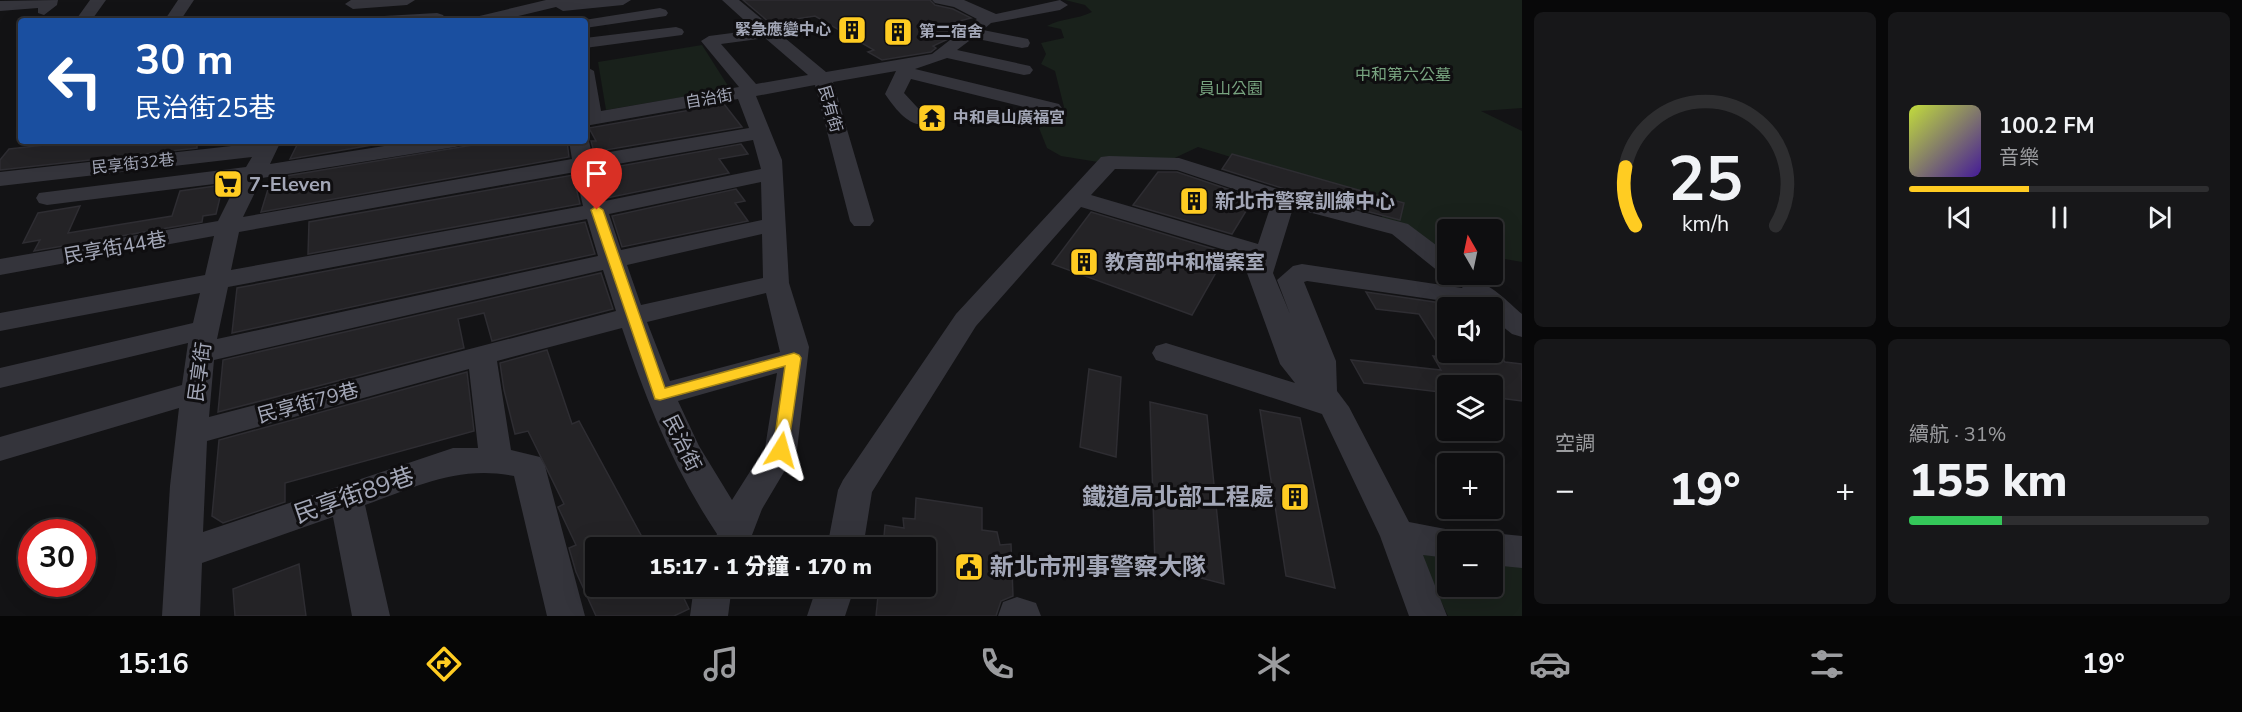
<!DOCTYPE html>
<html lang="zh-TW">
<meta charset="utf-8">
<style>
body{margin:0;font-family:"Nunito Sans","Noto Sans TC",sans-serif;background:#171719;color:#f1f3f6;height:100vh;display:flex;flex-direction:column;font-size:22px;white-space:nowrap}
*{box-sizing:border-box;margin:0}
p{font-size:20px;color:#9b9c9f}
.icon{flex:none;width:33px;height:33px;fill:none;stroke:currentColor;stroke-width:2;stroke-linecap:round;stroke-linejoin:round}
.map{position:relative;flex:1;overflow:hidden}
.panel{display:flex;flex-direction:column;gap:12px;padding:12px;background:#080809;width:720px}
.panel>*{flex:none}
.top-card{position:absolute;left:18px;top:18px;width:570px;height:126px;border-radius:6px;box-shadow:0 6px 24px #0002,0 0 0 2px #2e2e30;background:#1a4fa0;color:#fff;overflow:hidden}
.needle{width:39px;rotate:351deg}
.tools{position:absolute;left:1437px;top:219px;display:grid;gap:12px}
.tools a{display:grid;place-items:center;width:66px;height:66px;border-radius:6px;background:#0e0e10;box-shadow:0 6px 24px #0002,0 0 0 2px #2e2e30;font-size:30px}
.speed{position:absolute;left:18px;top:519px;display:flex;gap:12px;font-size:30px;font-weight:700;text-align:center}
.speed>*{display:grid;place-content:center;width:78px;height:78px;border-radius:50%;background:#0e0e10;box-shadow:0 6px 24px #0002,0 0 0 2px #2e2e30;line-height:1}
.speed .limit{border:9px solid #d22;background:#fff;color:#111}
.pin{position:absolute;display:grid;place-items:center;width:51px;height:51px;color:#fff;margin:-62px -26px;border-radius:50% 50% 50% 0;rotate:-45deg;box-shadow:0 0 6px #0007}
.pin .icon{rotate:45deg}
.me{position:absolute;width:66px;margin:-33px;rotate:8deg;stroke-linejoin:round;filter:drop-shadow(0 0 4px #0008)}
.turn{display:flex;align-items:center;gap:21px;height:126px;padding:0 18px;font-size:27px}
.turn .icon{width:78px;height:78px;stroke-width:2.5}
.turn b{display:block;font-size:42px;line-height:51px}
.big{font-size:45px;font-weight:800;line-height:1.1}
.panel .card{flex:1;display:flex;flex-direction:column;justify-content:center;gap:9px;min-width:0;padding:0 21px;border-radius:9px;background:#171719}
.panel .dial{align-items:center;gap:0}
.dial svg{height:156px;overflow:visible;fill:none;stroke:#2e2e30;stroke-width:7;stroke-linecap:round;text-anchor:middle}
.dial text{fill:#f1f3f6;stroke:none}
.song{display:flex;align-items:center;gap:18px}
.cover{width:72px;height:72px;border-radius:9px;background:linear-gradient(135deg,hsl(70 70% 55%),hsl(260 70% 35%))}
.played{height:6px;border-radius:3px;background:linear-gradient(90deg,#fc2 40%,#2e2e30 40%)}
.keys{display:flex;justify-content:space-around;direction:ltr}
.heat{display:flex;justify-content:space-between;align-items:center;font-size:33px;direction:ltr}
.charge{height:9px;border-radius:4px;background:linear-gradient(90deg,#34c759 31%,#2e2e30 0)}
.panel .tiles{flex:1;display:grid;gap:12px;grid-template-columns:repeat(2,1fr)}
.trip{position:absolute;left:585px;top:537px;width:351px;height:60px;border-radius:6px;background:#0e0e10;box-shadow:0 6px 24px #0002,0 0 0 2px #2e2e30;font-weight:800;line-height:60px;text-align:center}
.dock{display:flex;height:96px;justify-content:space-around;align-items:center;background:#060606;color:#9b9c9f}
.dock .icon{width:42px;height:42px}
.dock .on{color:#fc2}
.dock b{font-size:27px;color:#f1f3f6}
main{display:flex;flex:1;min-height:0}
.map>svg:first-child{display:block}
.green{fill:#19211b}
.building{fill:#242326;stroke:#2e2d32;stroke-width:1.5}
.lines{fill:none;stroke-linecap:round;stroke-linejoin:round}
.minor{fill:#34343b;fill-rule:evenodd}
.route{fill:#fc2;stroke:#a68516;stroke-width:1.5}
.labels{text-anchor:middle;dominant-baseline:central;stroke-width:6;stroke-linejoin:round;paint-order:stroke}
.far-poi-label{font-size:16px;font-weight:bold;fill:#a3a7b7;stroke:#0f0e10;text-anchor:start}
.far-park-label{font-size:16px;fill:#78a480;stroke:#0f0e10}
.far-street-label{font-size:16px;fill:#a3a7b7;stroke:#0f0e10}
.poi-label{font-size:20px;font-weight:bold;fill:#a3a7b7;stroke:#0f0e10;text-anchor:start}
.street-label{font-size:20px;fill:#a3a7b7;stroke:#0f0e10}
.near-street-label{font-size:24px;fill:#a3a7b7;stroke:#0f0e10}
.near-poi-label{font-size:24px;font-weight:bold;fill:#a3a7b7;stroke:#0f0e10;text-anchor:end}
</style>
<main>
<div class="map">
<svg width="1522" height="616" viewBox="0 0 1522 616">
<rect width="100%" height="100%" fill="#131315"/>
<g class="green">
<path d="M1065 0H1522V108L1481 111 1522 131V262L1493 257 1492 230H1448L1447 248 1445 249 1447 273 1377 222 1391 206 1198 147 1166 162H1098L1061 156 1047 148 1039 128 1056 120 1064 107 1055 71 1041 64 1046 54 1041 43 1064 38 1061 29 1047 26C1061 18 1076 20 1092 12L1085 5Z"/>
<polygon points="702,45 730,89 606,110 598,62"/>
<polygon points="1415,547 1447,551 1448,586 1492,586 1493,557 1522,560 1522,616 1448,616"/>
</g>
<g class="building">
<polygon points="743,0 930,0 935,5 953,9 971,18 952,23 962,28 944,36 948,39 933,46 936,48 931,52 882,60 868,52 874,50 815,16 770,23"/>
<polygon points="724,104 742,127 594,152 591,141 596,141 589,128"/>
<polygon points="80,141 197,141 197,148 0,170 0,160 9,149"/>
<polygon points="299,141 396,141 290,159"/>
<polygon points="497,141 567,141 569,157 261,212 269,186 280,177"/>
<polygon points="741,144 748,154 719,159 729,173 607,198 598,170"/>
<polygon points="1232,154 1404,203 1400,220 1294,192 1222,169"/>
<polygon points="1158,172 1177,172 1254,198 1232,234 1133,205"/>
<polygon points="573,175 580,204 308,254 309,222"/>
<polygon points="223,185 216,214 203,216 202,222 34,251 40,240 23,243 38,213 80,206 68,233 172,216 180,191"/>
<polygon points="736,189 745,201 735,203 748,221 622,247 612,216"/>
<polygon points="1091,212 1227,253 1192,315 1052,264"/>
<polygon points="585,222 595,254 232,333 237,288"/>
<polygon points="601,273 613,309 492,341 484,313 458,319 464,348 218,412 223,360"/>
<polygon points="1366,292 1448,304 1448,352 1497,352 1505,362 1522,364 1522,401 1492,397 1492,386 1452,386 1448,379 1448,393 1364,383 1351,360 1441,370 1433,356 1447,358 1419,314 1376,309"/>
<polygon points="547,350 572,424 579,421 648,548 596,548 596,586 678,586 689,609 674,616 596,616 576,572 569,548 576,545 558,507 564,504 528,431 515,434 504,390 500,363"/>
<polygon points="1089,369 1121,377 1116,457 1080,447"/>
<polygon points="467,372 474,431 285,483 285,502 223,523 212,516 219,440"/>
<polygon points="1150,402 1207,415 1224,584 1155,566"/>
<polygon points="1260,410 1300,418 1335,588 1286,576"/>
<polygon points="916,498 982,508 982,530 997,532 1000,545 1011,544 1013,596 1001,601 996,616 876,616 879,586 926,586 926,548 883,548 885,525 904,528 903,518 915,519"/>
<polygon points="299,564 306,616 235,616 233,589"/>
</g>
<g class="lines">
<g class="minor">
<polygon points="58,0 57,5 44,15 38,13 38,8 0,11 0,1"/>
<polygon points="90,0 106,0 91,21 75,21"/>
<polygon points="178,0 194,0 180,21 168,21 166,18"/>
<polygon points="351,0 415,0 407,5 353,9 345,4"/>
<polygon points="546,0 631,0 623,5 563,11 556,7 497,21 469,21 471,18"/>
<path d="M722 0H739L826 72 932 54 977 19 954 7 935 3 932 0H964L996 14 1060 0 1068 5 1060 10 991 23 983 30 1028 39 1030 43 1028 47 1022 48 973 38 957 50 1030 66 1033 70 1030 74 1024 75 947 58 915 69 1059 104 1062 108 1059 112 1052 114 911 79 904 93 929 120 926 124C909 128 894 107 885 94L896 71 833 82 874 221 870 226H854L850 221 815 85 756 96 782 160 789 283 809 347 797 450 762 509 747 548H711L717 534C674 470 646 400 622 328L497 361 511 450 540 457 545 466 585 616H547L514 476C457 465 417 487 365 505L390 616H352L333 517 202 563 200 616H162L170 486 179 408 0 461V437L182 385 188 343 0 388V368L193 323 200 293 0 331V313L205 275 214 236 0 275V259L218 221 238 181 47 205 39 203 36 198 39 193 246 167 252 157 0 186V172L259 143 261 141H281L270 164 416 141H465L462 145 455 147 262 178 243 217 572 159 569 141H585V136L589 141 592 155 749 128 738 99 585 126V66L594 71 601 111 739 87 701 41 709 36 755 30ZM765 38 808 75 756 84 721 44ZM753 140 761 169 605 201 595 168ZM575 172 583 206 231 270 239 232ZM761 182 762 220 621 250 609 214ZM587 219 598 256 217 339 228 287ZM762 234 763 278 641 305 627 265ZM603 270 616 311 209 417 214 360ZM766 293 780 352 670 381 647 322ZM469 369 478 448H453L203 532 207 441ZM777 373 765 448 732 500 699 446 678 401Z"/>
<polygon points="660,8 666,10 668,13 666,16 585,28 585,21 578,21"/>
<polygon points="437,13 443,15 445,18 443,21 376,21 384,16"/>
<polygon points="676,27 682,29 684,32 682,35 585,48 585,38"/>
<path d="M1109 156 1179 158 1293 194 1408 224 1448 254V275L1439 272 1392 234 1293 208 1273 273 1290 314 1277 280 1293 266 1302 264 1462 288 1465 283C1487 277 1506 301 1522 314V337L1512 334 1492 318V308L1307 281 1304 282 1336 361 1337 391 1349 407 1409 522 1461 532 1465 542H1448V558L1423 555 1447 616H1409L1380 536 1322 414 1156 360 1152 353 1156 346 1166 343 1295 383 1280 364 1247 273 1252 258 1081 207 976 326 872 492 863 548H827L838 490 843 480 956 314 1101 157ZM1115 169 1177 170 1272 202 1258 244 1091 195Z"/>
<polygon points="1492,533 1522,536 1522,568 1492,565 1492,542 1477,542 1479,538"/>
<polygon points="694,586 732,586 728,616 690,616"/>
<polygon points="817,586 855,586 845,616 807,616"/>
<polygon points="1017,597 1036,603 1041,616 998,616 1003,602"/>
</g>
</g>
<polygon class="route" points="597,206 603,210 665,388 794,353 799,355 801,358 787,455 775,455 773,450 785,366 660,400 655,399 591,210"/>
<defs>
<g id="building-square" transform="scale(1.5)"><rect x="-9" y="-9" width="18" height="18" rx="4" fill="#fc2" stroke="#0f0e10"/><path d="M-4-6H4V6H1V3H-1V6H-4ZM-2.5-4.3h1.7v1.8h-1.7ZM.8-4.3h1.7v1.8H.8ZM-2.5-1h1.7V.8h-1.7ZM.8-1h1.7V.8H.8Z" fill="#111"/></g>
<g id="temple-square" transform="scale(1.5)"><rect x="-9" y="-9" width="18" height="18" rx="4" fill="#fc2" stroke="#0f0e10"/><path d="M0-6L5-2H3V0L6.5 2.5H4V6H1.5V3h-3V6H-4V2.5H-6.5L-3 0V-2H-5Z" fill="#111"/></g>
<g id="supermarket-square" transform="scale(1.5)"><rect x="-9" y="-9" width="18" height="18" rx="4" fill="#fc2" stroke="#0f0e10"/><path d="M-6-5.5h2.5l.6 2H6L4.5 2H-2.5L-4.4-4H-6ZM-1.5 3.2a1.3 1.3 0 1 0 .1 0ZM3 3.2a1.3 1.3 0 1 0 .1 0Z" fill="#111"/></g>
<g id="civic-square" transform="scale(1.5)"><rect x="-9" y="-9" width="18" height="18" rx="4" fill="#fc2" stroke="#0f0e10"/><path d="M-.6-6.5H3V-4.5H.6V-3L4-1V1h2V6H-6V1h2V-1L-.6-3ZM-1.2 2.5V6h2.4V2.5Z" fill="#111"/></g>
</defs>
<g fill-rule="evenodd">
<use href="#building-square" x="852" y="30"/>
<use href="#building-square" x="898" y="32"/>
<use href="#temple-square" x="932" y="118"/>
<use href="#supermarket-square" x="228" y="184"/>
<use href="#building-square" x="1194" y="201"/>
<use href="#building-square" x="1084" y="262"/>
<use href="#building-square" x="1295" y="497"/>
<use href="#civic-square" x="969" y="567"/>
</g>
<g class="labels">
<g class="far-poi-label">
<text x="831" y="30" text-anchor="end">緊急應變中心</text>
<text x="919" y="32">第二宿舍</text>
<text x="953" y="118">中和員山廣福宮</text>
</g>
<g class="far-park-label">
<text x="1403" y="75">中和第六公墓</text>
<text x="1231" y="89">員山公園</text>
</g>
<g class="far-street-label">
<text transform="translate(709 99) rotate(-10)">自治街</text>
<text transform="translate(830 109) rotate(74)">民有街</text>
<text transform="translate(133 164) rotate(-6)">民享街32巷</text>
</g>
<g class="poi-label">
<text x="249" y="184">7-Eleven</text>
<text x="1215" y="201">新北市警察訓練中心</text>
<text x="1105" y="262">教育部中和檔案室</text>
</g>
<g class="street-label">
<text transform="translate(115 248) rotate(-10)">民享街44巷</text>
<text transform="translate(200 372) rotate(-82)">民享街</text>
<text transform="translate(308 403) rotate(-15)">民享街79巷</text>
<text transform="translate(682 443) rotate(64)">民治街</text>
</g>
<g class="near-street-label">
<text transform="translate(354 495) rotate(-19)">民享街89巷</text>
</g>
<g class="near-poi-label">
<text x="1274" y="497">鐵道局北部工程處</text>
<text x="990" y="567" text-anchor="start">新北市刑事警察大隊</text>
</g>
</g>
</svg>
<div class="tools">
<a><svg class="needle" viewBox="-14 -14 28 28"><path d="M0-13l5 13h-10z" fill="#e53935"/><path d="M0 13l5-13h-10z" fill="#9b9c9f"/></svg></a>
<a><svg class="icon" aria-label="sound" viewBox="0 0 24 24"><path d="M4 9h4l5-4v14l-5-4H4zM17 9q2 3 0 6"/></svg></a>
<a><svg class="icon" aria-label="layers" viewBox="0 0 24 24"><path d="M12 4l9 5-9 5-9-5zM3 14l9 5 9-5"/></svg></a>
<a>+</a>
<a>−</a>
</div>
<div class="speed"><div class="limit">30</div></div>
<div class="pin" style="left:597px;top:210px;background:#d93025"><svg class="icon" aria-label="arrive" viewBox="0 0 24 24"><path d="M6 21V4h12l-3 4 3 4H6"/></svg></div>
<svg class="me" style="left:781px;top:450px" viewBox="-20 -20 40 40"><path d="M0-17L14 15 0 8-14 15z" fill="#fc2" stroke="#fff" stroke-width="4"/></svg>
<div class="trip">15:17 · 1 分鐘 · 170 m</div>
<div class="top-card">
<div class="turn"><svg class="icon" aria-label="left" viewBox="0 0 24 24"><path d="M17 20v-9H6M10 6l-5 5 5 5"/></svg><div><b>30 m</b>民治街25巷</div></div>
</div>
</div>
<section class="panel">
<div class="tiles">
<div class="card dial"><svg viewBox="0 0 100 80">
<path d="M14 69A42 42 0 1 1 86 69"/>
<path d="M14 69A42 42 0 0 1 9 39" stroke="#fc2"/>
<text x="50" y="56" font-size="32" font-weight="700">25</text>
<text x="50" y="72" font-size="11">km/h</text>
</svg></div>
<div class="card">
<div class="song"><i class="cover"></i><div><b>100.2 FM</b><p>音樂</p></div></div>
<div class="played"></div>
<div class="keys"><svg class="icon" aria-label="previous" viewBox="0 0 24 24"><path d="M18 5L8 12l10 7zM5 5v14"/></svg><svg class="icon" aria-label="pause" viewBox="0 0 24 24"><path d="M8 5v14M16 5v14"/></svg><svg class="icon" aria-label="next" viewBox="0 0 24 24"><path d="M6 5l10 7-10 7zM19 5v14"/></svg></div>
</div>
<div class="card"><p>空調</p>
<div class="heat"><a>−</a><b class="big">19°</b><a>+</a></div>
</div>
<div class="card"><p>續航 · 31%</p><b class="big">155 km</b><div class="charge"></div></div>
</div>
</section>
</main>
<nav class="dock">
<b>15:16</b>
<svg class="icon on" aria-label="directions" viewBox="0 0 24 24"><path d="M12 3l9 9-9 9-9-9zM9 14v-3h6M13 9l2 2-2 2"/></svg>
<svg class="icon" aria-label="music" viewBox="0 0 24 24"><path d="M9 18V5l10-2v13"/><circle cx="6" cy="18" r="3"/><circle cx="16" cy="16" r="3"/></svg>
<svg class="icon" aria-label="phone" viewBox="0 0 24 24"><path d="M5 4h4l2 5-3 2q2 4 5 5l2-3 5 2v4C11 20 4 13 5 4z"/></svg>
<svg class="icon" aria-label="climate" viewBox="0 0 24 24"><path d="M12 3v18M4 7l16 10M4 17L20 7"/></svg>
<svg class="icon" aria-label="car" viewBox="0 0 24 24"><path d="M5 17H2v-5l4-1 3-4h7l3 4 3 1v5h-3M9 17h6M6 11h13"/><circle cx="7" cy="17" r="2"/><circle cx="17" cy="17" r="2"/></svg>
<svg class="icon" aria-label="filters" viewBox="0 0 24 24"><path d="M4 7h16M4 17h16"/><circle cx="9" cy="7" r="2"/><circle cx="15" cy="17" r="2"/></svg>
<b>19°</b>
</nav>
